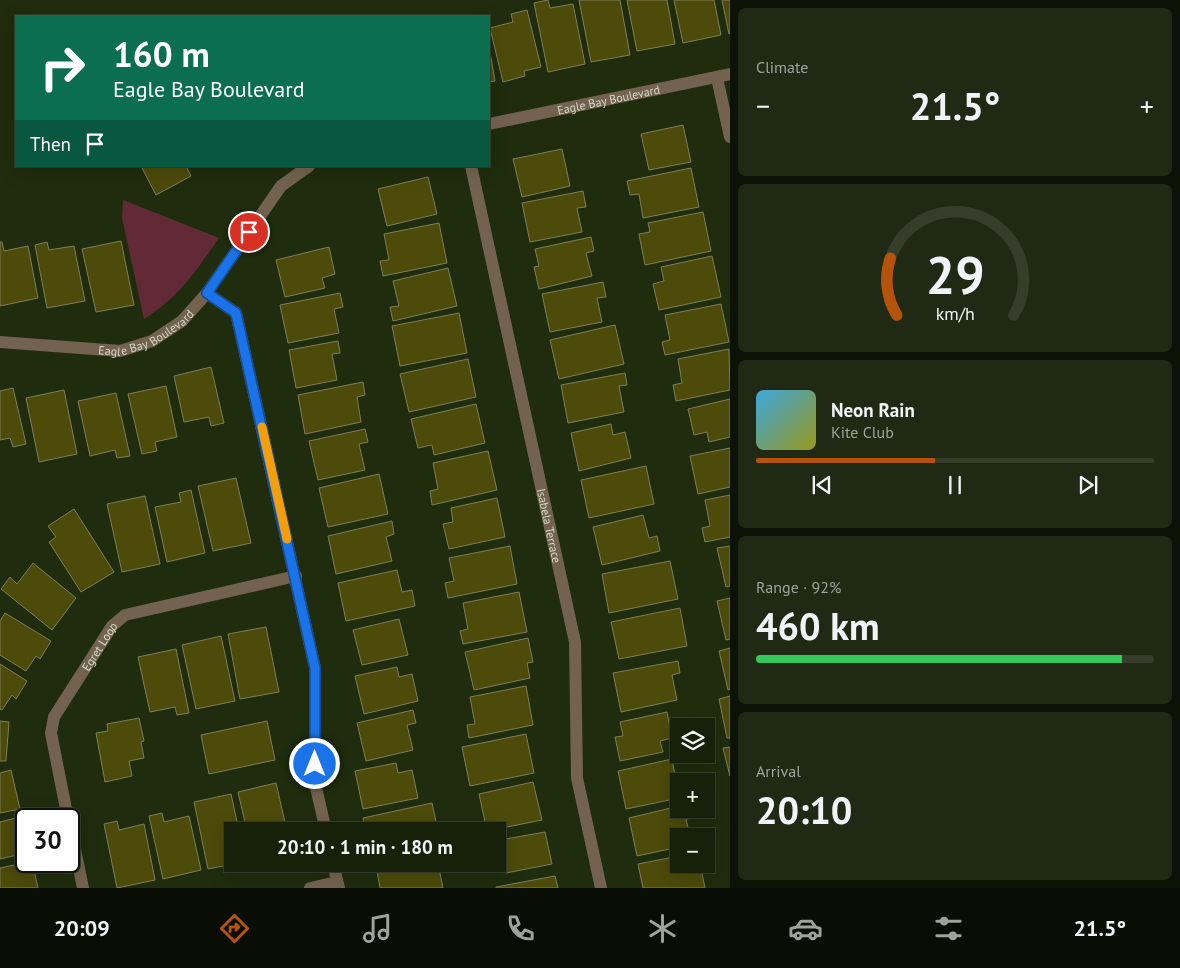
<!DOCTYPE html>
<meta charset="utf-8">
<style>
body{margin:0;font-family:"PT Sans",sans-serif;background:#202913;color:#f1f3f6;height:100vh;display:flex;flex-direction:column;font-size:19px;white-space:nowrap}
*{box-sizing:border-box;margin:0}
p{font-size:16px;color:#9ea39c}
.icon{flex:none;width:28px;height:28px;fill:none;stroke:currentColor;stroke-width:2;stroke-linecap:round;stroke-linejoin:round}
.map{position:relative;flex:1;overflow:hidden}
.drawer{display:flex;flex-direction:column;gap:8px;padding:8px;background:#0d1206;width:450px}
.drawer>*{flex:none}
.banner{position:absolute;left:15px;top:15px;width:475px;height:152px;border-radius:0px;box-shadow:0 5px 20px #0002,0 0 0 1px #363e2b;background:#0b6e4f;color:#fff;overflow:hidden}
.buttons{position:absolute;left:670px;top:718px;display:grid;gap:10px}
.buttons a{display:grid;place-items:center;width:45px;height:45px;border-radius:0px;background:#17210a;box-shadow:0 5px 20px #0002,0 0 0 1px #363e2b;font-size:25px}
.speed{position:absolute;left:15px;top:808px;display:flex;gap:10px;font-size:25px;font-weight:700;text-align:center}
.speed>*{display:grid;place-content:center;width:65px;height:65px;border-radius:50%;background:#17210a;box-shadow:0 5px 20px #0002,0 0 0 1px #363e2b;line-height:1}
.speed .limit{border:2px solid #111;border-radius:8px;background:#fff;color:#111}
.pin{position:absolute;display:grid;place-items:center;width:42px;height:42px;color:#fff;margin:-21px;border:2px solid #fff;border-radius:50%;box-shadow:0 1px 5px #0007}
.me{position:absolute;width:55px;margin:-28px;rotate:0deg;stroke-linejoin:round;filter:drop-shadow(0 0 4px #0008)}
.turn{display:flex;align-items:center;gap:18px;height:105px;padding:0 15px;font-size:22px}
.turn .icon{width:65px;height:65px;stroke-width:2.5}
.turn b{display:block;font-size:35px;line-height:42px}
.then{display:flex;align-items:center;height:48px;padding:0 15px;background:#0003;gap:10px;font-size:19px}
.big{font-size:38px;font-weight:700;line-height:1.1}
.drawer .card{flex:1;display:flex;flex-direction:column;justify-content:center;gap:8px;min-width:0;padding:0 18px;border-radius:8px;background:#202913}
.drawer .dial{align-items:center;gap:0}
.dial svg{height:130px;overflow:visible;fill:none;stroke:#363e2b;stroke-width:7;stroke-linecap:round;text-anchor:middle}
.dial text{fill:#f1f3f6;stroke:none}
.song{display:flex;align-items:center;gap:15px}
.cover{width:60px;height:60px;border-radius:8px;background:linear-gradient(135deg,hsl(200 70% 55%),hsl(60 70% 35%))}
.played{height:5px;border-radius:2px;background:linear-gradient(90deg,#b45309 45%,#363e2b 45%)}
.keys{display:flex;justify-content:space-around;direction:ltr}
.heat{display:flex;justify-content:space-between;align-items:center;font-size:28px;direction:ltr}
.charge{height:8px;border-radius:4px;background:linear-gradient(90deg,#34c759 92%,#363e2b 0)}
.trip{position:absolute;left:224px;top:822px;width:282px;height:50px;border-radius:0px;background:#17210a;box-shadow:0 5px 20px #0002,0 0 0 1px #363e2b;font-weight:700;line-height:50px;text-align:center}
.menu{display:flex;height:80px;justify-content:space-around;align-items:center;background:#090d04;color:#9ea39c}
.menu .icon{width:35px;height:35px}
.menu .current{color:#b45309}
.menu b{font-size:22px;color:#f1f3f6}
main{display:flex;flex:1;min-height:0}
.map>svg:first-child{display:block}
.green{fill:#622a36}
.building{fill:#4c4b0a;stroke:#7e7f59}
.lines{fill:none;stroke-linecap:round;stroke-linejoin:round}
.minor{stroke:#73624f;stroke-width:12}
.route-casing{stroke:#114b97;stroke-width:12}
.route{stroke:#1a73e8;stroke-width:9}
.slow{stroke:#f59e0b;stroke-width:9}
.labels{text-anchor:middle;dominant-baseline:central;stroke-width:5;stroke-linejoin:round;paint-order:stroke}
.street-label{font-size:12px;fill:#d1dac7;stroke:#152204}
</style>
<main>
<div class="map">
<svg width="730" height="888" viewBox="0 0 730 888">
<rect width="100%" height="100%" fill="#1f2c0d"/>
<path class="green" d="M123 200 219 238C196 271 179 297 144 319L122 218Z"/>
<g class="building">
<polygon points="548,0 550,8 573,4 585,64 548,72 534,3"/>
<polygon points="579,0 620,0 630,55 591,62"/>
<polygon points="627,0 667,0 675,44 637,51"/>
<polygon points="674,0 714,0 721,35 683,43"/>
<polygon points="722,0 730,0 730,33 729,34"/>
<polygon points="527,10 541,67 524,71 525,76 503,82 490,28 513,22 511,14"/>
<polygon points="489,46 495,81 489,82"/>
<polygon points="683,125 691,162 649,170 641,134"/>
<polygon points="562,149 570,186 522,197 513,159"/>
<polygon points="141,166 186,166 191,176 156,195"/>
<polygon points="691,168 699,207 643,218 639,194 630,195 627,181"/>
<polygon points="428,177 437,214 387,226 378,189"/>
<polygon points="583,191 586,207 577,208 582,232 530,242 522,203"/>
<polygon points="703,212 711,251 645,265 639,234 650,232 648,223"/>
<polygon points="439,223 447,263 383,276 380,261 389,260 384,234"/>
<polygon points="591,237 594,251 586,253 592,276 539,289 534,267 539,266 535,249"/>
<polygon points="121,241 134,305 96,312 82,249"/>
<polygon points="0,242 2,242 4,251 28,246 38,298 0,306"/>
<polygon points="47,242 49,250 74,246 85,301 47,308 35,245"/>
<polygon points="329,247 335,274 322,278 325,288 285,297 276,260"/>
<polygon points="712,256 721,297 659,310 653,284 664,281 661,267"/>
<polygon points="448,268 457,306 393,321 390,307 399,306 393,281"/>
<polygon points="603,282 606,297 597,298 602,322 550,332 542,294"/>
<polygon points="340,293 343,307 334,309 339,333 288,343 280,305"/>
<polygon points="721,304 729,342 665,355 662,342 670,340 665,315"/>
<polygon points="459,313 467,353 400,366 392,326"/>
<polygon points="615,325 624,364 559,379 550,340"/>
<polygon points="338,341 340,353 332,354 337,380 296,388 289,350"/>
<polygon points="729,349 730,390 676,401 673,385 682,383 678,359"/>
<polygon points="468,359 476,397 409,412 400,374"/>
<polygon points="211,367 224,423 211,426 209,417 184,422 174,376"/>
<polygon points="625,373 627,385 619,386 624,412 568,423 561,385"/>
<polygon points="363,382 365,395 357,397 361,422 305,434 298,395"/>
<polygon points="166,386 177,437 155,442 157,451 142,454 128,394"/>
<polygon points="13,388 26,444 13,447 10,438 0,440 0,391"/>
<polygon points="64,390 77,454 39,462 26,398"/>
<polygon points="116,393 130,456 117,458 115,450 90,456 78,401"/>
<polygon points="730,399 730,437 709,442 707,432 694,435 688,409"/>
<polygon points="476,404 485,443 434,455 432,445 418,448 411,419"/>
<polygon points="611,424 613,435 625,432 631,458 579,471 571,433"/>
<polygon points="365,429 368,442 359,444 365,470 318,480 309,441"/>
<polygon points="730,448 730,487 698,494 690,456"/>
<polygon points="488,451 497,490 432,505 430,491 438,489 433,463"/>
<polygon points="646,466 654,504 589,518 581,480"/>
<polygon points="379,474 388,514 328,527 319,488"/>
<polygon points="236,478 251,543 213,551 198,486"/>
<polygon points="191,490 205,553 167,562 155,507 181,502 179,493"/>
<polygon points="730,495 730,537 705,542 702,528 710,526 705,500"/>
<polygon points="145,496 160,564 122,572 107,504"/>
<polygon points="497,498 505,537 449,549 443,524 453,522 451,508"/>
<polygon points="74,509 114,572 81,592 49,542 56,537 48,526"/>
<polygon points="643,515 649,538 657,536 660,551 602,565 593,527"/>
<polygon points="392,521 394,534 386,537 392,561 336,574 328,536"/>
<polygon points="510,546 517,584 448,598 445,583 454,581 449,558"/>
<polygon points="730,546 730,586 726,587 717,548"/>
<polygon points="670,561 678,599 609,613 602,574"/>
<polygon points="33,563 76,598 52,630 1,589 10,577 17,584"/>
<polygon points="397,570 402,592 412,590 415,606 346,621 338,583"/>
<polygon points="519,592 527,632 463,644 460,631 468,629 463,603"/>
<polygon points="730,598 730,639 726,640 717,601"/>
<polygon points="680,608 687,646 619,659 611,622"/>
<polygon points="5,613 51,641 40,659 36,656 26,671 0,655 0,621"/>
<polygon points="399,619 408,655 362,665 353,630"/>
<polygon points="266,627 279,692 240,699 228,634"/>
<polygon points="221,636 235,701 196,709 182,645"/>
<polygon points="528,638 533,662 527,663 530,678 474,690 465,652"/>
<polygon points="730,648 730,689 728,690 719,651"/>
<polygon points="176,649 189,713 177,715 175,707 150,712 138,657"/>
<polygon points="678,661 680,673 672,675 677,700 621,712 613,673"/>
<polygon points="0,664 27,681 16,699 12,695 2,710 0,709"/>
<polygon points="397,667 399,677 412,674 418,701 364,714 355,676"/>
<polygon points="526,686 533,725 469,738 467,725 475,724 470,697"/>
<polygon points="730,696 730,738 727,738 719,699"/>
<polygon points="413,710 416,723 407,725 413,750 366,761 357,723"/>
<polygon points="667,712 672,738 660,741 663,752 620,761 615,737 623,736 620,722"/>
<polygon points="139,718 144,741 141,742 144,758 129,761 132,776 105,782 96,733 108,731 107,724"/>
<polygon points="0,721 9,722 6,761 0,761"/>
<polygon points="267,721 275,760 209,774 201,735"/>
<polygon points="526,734 534,773 470,786 462,747"/>
<polygon points="730,747 730,776 723,748"/>
<polygon points="672,759 679,798 626,809 618,771"/>
<polygon points="396,763 398,773 412,770 418,798 363,809 355,771"/>
<polygon points="11,770 20,809 0,813 0,773"/>
<polygon points="533,782 542,820 487,831 479,794"/>
<polygon points="276,783 287,831 247,831 238,792"/>
<polygon points="231,794 239,831 232,831 233,864 208,869 194,802"/>
<polygon points="432,803 438,831 366,831 363,818"/>
<polygon points="679,806 679,809 693,809 694,818 686,819 690,836 679,836 679,847 637,856 629,818"/>
<polygon points="162,813 164,822 189,816 201,870 163,879 149,816"/>
<polygon points="24,816 26,828 26,853 0,859 0,822"/>
<polygon points="117,821 119,830 144,824 155,880 117,888 104,824"/>
<polygon points="545,832 552,864 506,873 500,840"/>
<polygon points="679,856 679,864 700,864 705,888 643,888 638,864"/>
<polygon points="32,861 38,888 0,888 0,868"/>
<polygon points="438,864 443,888 380,888 376,865"/>
<polygon points="555,876 558,888 496,888 496,887"/>
</g>
<g class="lines">
<g class="minor">
<polyline points="717,78 730,137"/>
<path id="s1" d="M489 124 730 74"/>
<path id="s2" d="M471 166 575 642 577 778 601 888"/>
<polyline points="207,293 236,313 315,668 315,783 326,831"/>
<path id="s3" d="M0 342 120 351 152 341 182 321 207 293 281 186 309 166"/>
<path id="s4" d="M68 819 51 733 54 717 112 626 125 615 296 576"/>
<polyline points="69,820 83,888"/>
<polyline points="333,864 339,888"/>
<polyline points="310,888 337,882"/>
</g>
</g>
<g class="lines">
<g class="route-casing">
<polyline id="route" points="249,232 207,293 236,313 315,668 315,764"/>
</g>
<use href="#route" class="route"/>
<polyline class="slow" points="262,427 287,539"/>
</g>
<g class="labels">
<g class="street-label">
<text stroke="none"><textPath href="#s1" startOffset="122">Eagle Bay Boulevard</textPath></text>
<text stroke="none"><textPath href="#s3" startOffset="151">Eagle Bay Boulevard</textPath></text>
<text stroke="none"><textPath href="#s2" startOffset="368">Isabela Terrace</textPath></text>
<text stroke="none"><textPath href="#s4" startOffset="188">Egret Loop</textPath></text>
</g>
</g>
</svg>
<div class="buttons">
<a><svg class="icon" aria-label="layers" viewBox="0 0 24 24"><path d="M12 4l9 5-9 5-9-5zM3 14l9 5 9-5"/></svg></a>
<a>+</a>
<a>−</a>
</div>
<div class="speed"><div class="limit">30</div></div>
<div class="pin" style="left:249px;top:232px;background:#d93025"><svg class="icon" aria-label="arrive" viewBox="0 0 24 24"><path d="M6 21V4h12l-3 4 3 4H6"/></svg></div>
<svg class="me" style="left:315px;top:764px" viewBox="-20 -20 40 40"><circle r="17" fill="#1a73e8" stroke="#fff" stroke-width="3"/><path d="M0-11L8 9 0 5-8 9z" fill="#fff"/></svg>
<div class="trip">20:10 · 1 min · 180 m</div>
<div class="banner">
<div class="turn"><svg class="icon" aria-label="right" viewBox="0 0 24 24"><path d="M7 20v-9h11M14 6l5 5-5 5"/></svg><div><b>160 m</b>Eagle Bay Boulevard</div></div>
<div class="then">Then<svg class="icon" aria-label="arrive" viewBox="0 0 24 24"><path d="M6 21V4h12l-3 4 3 4H6"/></svg></div>
</div>
</div>
<section class="drawer">
<div class="card"><p>Climate</p>
<div class="heat"><a>−</a><b class="big">21.5°</b><a>+</a></div>
</div>
<div class="card dial"><svg viewBox="0 0 100 80">
<path d="M14 69A42 42 0 1 1 86 69"/>
<path d="M14 69A42 42 0 0 1 10 34" stroke="#b45309"/>
<text x="50" y="56" font-size="32" font-weight="700">29</text>
<text x="50" y="72" font-size="11">km/h</text>
</svg></div>
<div class="card">
<div class="song"><i class="cover"></i><div><b>Neon Rain</b><p>Kite Club</p></div></div>
<div class="played"></div>
<div class="keys"><svg class="icon" aria-label="previous" viewBox="0 0 24 24"><path d="M18 5L8 12l10 7zM5 5v14"/></svg><svg class="icon" aria-label="pause" viewBox="0 0 24 24"><path d="M8 5v14M16 5v14"/></svg><svg class="icon" aria-label="next" viewBox="0 0 24 24"><path d="M6 5l10 7-10 7zM19 5v14"/></svg></div>
</div>
<div class="card"><p>Range · 92%</p><b class="big">460 km</b><div class="charge"></div></div>
<div class="card"><p>Arrival</p><b class="big">20:10</b></div>
</section>
</main>
<nav class="menu">
<b>20:09</b>
<svg class="icon current" aria-label="directions" viewBox="0 0 24 24"><path d="M12 3l9 9-9 9-9-9zM9 14v-3h6M13 9l2 2-2 2"/></svg>
<svg class="icon" aria-label="music" viewBox="0 0 24 24"><path d="M9 18V5l10-2v13"/><circle cx="6" cy="18" r="3"/><circle cx="16" cy="16" r="3"/></svg>
<svg class="icon" aria-label="phone" viewBox="0 0 24 24"><path d="M5 4h4l2 5-3 2q2 4 5 5l2-3 5 2v4C11 20 4 13 5 4z"/></svg>
<svg class="icon" aria-label="climate" viewBox="0 0 24 24"><path d="M12 3v18M4 7l16 10M4 17L20 7"/></svg>
<svg class="icon" aria-label="car" viewBox="0 0 24 24"><path d="M5 17H2v-5l4-1 3-4h7l3 4 3 1v5h-3M9 17h6M6 11h13"/><circle cx="7" cy="17" r="2"/><circle cx="17" cy="17" r="2"/></svg>
<svg class="icon" aria-label="filters" viewBox="0 0 24 24"><path d="M4 7h16M4 17h16"/><circle cx="9" cy="7" r="2"/><circle cx="15" cy="17" r="2"/></svg>
<b>21.5°</b>
</nav>
